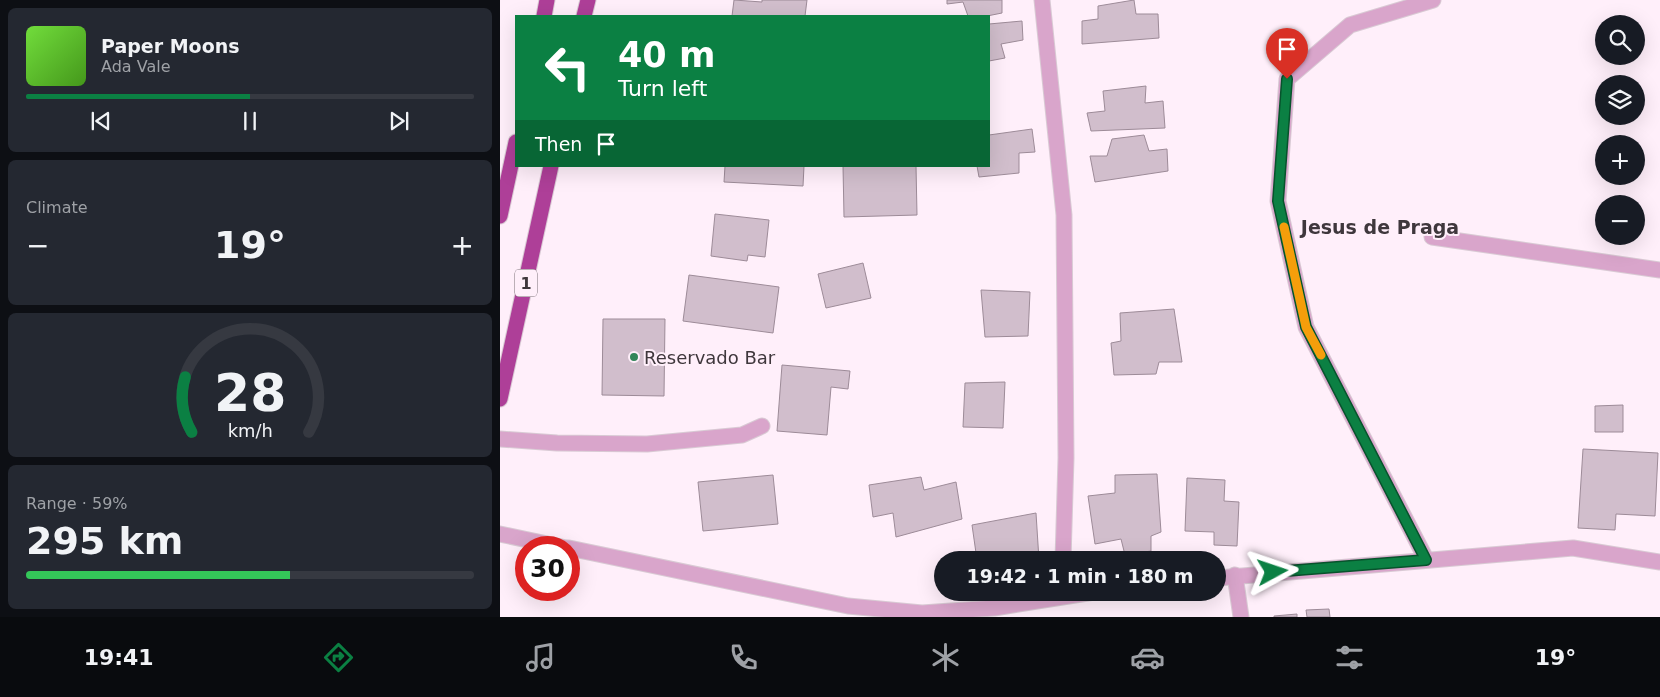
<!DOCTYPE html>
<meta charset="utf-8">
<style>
body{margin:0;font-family:"DejaVu Sans",sans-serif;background:#242831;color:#f1f3f6;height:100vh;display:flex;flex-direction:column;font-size:19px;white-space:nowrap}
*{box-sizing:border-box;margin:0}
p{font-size:16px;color:#9ea1a6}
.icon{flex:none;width:28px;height:28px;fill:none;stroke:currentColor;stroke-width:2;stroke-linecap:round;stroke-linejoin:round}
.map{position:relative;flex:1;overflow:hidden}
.drawer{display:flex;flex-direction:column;gap:8px;padding:8px;background:#0d0f14;width:500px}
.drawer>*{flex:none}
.banner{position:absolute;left:15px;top:15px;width:475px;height:152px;border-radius:0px;box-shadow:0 5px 20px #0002;background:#0b8043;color:#fff;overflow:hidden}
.controls{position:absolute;left:1095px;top:15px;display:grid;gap:10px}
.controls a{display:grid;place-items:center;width:50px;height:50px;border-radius:50%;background:#171b24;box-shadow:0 5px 20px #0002;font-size:25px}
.speed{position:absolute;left:15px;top:536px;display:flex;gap:10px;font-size:25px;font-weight:700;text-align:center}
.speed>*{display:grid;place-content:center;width:65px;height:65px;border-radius:50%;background:#171b24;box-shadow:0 5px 20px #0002;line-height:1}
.speed .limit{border:8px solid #d22;background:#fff;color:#111}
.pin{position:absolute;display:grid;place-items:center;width:42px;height:42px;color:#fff;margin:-51px -21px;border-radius:50% 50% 50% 0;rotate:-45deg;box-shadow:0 0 5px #0007}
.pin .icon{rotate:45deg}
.me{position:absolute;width:55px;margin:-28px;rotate:85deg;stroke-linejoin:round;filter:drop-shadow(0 0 4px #0008)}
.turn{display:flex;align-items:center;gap:18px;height:105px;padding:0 20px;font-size:22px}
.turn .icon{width:65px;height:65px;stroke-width:2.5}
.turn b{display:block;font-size:35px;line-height:42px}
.then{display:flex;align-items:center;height:48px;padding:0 20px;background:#0003;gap:10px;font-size:19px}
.big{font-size:38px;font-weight:700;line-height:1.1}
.drawer .tile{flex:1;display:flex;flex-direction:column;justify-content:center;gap:8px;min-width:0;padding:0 18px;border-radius:8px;background:#242831}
.drawer .dial{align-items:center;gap:0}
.dial svg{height:130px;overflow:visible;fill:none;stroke:#363941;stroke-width:7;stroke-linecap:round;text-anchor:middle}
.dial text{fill:#f1f3f6;stroke:none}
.song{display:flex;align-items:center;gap:15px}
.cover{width:60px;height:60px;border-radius:8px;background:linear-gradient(135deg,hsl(100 70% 55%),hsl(100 70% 35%))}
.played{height:5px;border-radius:2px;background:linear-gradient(90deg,#0b8043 50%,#363941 50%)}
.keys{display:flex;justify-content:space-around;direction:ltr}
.heat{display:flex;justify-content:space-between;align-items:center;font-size:28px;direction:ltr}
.charge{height:8px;border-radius:4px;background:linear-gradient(90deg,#34c759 59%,#363941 0)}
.trip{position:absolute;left:434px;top:551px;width:292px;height:50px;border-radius:25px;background:#171b24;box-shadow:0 5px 20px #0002;font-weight:700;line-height:50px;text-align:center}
.tab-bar{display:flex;height:80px;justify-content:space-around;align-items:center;background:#090b0e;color:#9ea1a6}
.tab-bar .icon{width:35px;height:35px}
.tab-bar .current{color:#0b8043}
.tab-bar b{font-size:22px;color:#f1f3f6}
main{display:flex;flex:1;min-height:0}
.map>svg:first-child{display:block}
.building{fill:#d1becc;stroke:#9d8b98}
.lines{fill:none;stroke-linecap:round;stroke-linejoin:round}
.minor-casing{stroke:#d9cad4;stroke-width:17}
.highway-casing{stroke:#d9cad4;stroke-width:17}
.minor{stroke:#d9a5cb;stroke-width:15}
.highway{stroke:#ae3f98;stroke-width:15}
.route-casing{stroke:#07532c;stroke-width:12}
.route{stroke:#0b8043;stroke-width:9}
.slow{stroke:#f59e0b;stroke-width:9}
.poi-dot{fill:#328558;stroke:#ffeffa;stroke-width:2}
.labels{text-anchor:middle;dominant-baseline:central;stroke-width:4;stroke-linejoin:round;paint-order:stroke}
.shield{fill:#ffeffa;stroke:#796e75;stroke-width:1}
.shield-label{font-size:16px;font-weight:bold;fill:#3f373c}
.poi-label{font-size:18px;fill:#3f373c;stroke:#ffeffa;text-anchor:start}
.neighbourhood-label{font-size:19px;font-weight:bold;fill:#3f373c;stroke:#ffeffa}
</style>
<main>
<section class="drawer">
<div class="tile">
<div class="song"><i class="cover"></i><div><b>Paper Moons</b><p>Ada Vale</p></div></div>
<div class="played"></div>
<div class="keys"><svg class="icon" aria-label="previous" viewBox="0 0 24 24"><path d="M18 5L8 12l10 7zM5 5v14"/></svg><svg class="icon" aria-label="pause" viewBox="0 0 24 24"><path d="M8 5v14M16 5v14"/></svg><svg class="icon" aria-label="next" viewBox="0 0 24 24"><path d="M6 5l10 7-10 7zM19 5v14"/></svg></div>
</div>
<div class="tile"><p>Climate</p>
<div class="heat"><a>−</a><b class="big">19°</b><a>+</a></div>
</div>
<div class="tile dial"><svg viewBox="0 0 100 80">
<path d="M14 69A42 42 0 1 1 86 69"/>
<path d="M14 69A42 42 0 0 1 10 35" stroke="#0b8043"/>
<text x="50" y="56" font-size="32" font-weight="700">28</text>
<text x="50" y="72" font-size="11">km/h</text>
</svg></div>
<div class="tile"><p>Range · 59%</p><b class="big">295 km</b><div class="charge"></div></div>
</section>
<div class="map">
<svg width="1160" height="617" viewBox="0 0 1160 617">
<rect width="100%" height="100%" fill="#ffeffa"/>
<g class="building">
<polygon points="234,0 262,2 262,0 307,0 305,16 232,16"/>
<polygon points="447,0 502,0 502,13 487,16 468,16 463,2 447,4"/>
<polygon points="634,0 636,14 658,14 659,38 582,44 582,21 598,19 598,6"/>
<polygon points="522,21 523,40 501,44 505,58 489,61 489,24"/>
<polygon points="646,86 645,103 663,101 665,128 591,131 587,113 605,111 603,91"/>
<polygon points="532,129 535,152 519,153 519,173 479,177 477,166 489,166 489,135"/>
<polygon points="644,135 649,151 667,149 668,171 595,182 590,156 607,156 612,139"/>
<polygon points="225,166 304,166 303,186 224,182"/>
<polygon points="343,166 416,166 417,215 344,217"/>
<polygon points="215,214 269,220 265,257 248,255 247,261 211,256"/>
<polygon points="363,263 371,298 326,308 318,274"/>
<polygon points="189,275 279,287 273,333 183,321"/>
<polygon points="481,290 530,292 528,336 485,337"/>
<polygon points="674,309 682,362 659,362 656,374 614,375 611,343 621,341 620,313"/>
<polygon points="103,319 165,319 164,396 102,395"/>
<polygon points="282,365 350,371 348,389 331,387 327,435 277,431"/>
<polygon points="505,382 503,428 463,427 465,383"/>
<polygon points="1123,405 1123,432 1095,432 1095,406"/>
<polygon points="1083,449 1158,453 1155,516 1116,514 1115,530 1078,528"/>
<polygon points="657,474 661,532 651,536 651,551 625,555 621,539 595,544 588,496 615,493 615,475"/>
<polygon points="273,475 278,524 203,531 198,482"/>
<polygon points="421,477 424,490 456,482 462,519 396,537 393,513 373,517 369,485"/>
<polygon points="687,478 725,480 724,501 739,502 737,546 714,545 714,532 685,531"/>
<polygon points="536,513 539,560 514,560 514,558 477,560 472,525"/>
<polygon points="829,609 830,617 807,617 806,610"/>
<polygon points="797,614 797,617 774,617 774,616"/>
</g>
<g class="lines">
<g class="minor-casing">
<g id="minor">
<polyline points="542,0 564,215 566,458 563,560"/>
<polyline points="932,237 1160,270"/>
<polyline points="0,439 57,443 147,444 242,435 262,426"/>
<polyline points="0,534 66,548"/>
<polyline points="69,548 348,606 422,613 494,608 594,592"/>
<polyline points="926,559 806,327 778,201 787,79 850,25 933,0"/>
<polyline points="735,575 741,617"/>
<polyline points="718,578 1073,548 1160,562"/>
</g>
</g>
<g class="highway-casing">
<g id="highway">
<polyline points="44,16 47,0"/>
<polyline points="84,16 88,0"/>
<polyline points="0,216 16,142"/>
<polyline points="0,399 51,166"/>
</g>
</g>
<use href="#minor" class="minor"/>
<use href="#highway" class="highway"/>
</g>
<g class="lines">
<g class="route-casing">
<polyline id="route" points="773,572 926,560 806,327 778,201 787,79"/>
</g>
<use href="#route" class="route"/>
<polyline class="slow" points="784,227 806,327 821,355"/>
</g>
<circle class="poi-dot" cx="134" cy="357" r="5"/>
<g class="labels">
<rect class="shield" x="15" y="269.5" width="22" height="27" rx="4"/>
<g class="shield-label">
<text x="26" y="283">1</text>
</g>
<g class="poi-label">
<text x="144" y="357">Reservado Bar</text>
</g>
<g class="neighbourhood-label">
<text x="880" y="227">Jesus de Praga</text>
</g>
</g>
</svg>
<div class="controls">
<a><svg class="icon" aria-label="search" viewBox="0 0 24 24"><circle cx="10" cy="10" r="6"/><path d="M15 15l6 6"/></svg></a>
<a><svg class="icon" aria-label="layers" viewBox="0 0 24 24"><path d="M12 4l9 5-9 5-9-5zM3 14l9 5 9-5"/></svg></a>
<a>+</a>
<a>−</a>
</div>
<div class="speed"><div class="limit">30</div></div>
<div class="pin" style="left:787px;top:79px;background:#d93025"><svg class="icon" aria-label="arrive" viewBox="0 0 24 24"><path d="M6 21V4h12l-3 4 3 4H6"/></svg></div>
<svg class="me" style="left:773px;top:572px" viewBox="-20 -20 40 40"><path d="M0-17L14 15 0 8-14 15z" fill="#0b8043" stroke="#fff" stroke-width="4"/></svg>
<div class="trip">19:42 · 1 min · 180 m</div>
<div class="banner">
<div class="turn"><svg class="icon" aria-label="left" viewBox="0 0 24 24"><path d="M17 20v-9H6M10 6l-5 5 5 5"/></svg><div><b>40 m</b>Turn left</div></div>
<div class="then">Then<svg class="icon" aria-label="arrive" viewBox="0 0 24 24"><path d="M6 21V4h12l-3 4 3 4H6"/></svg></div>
</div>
</div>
</main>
<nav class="tab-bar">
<b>19:41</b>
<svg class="icon current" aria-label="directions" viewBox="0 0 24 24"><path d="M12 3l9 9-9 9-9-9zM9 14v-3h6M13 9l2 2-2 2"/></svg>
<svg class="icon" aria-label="music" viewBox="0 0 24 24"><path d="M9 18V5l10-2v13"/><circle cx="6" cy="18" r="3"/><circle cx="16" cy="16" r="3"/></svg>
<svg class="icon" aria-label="phone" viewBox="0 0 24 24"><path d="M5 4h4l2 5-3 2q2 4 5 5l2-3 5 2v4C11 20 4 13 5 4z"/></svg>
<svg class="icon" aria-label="climate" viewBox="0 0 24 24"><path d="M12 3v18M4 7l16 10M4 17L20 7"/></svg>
<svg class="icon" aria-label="car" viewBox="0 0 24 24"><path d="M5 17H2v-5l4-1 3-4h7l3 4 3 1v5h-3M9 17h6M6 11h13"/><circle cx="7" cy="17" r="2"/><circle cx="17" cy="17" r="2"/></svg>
<svg class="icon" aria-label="filters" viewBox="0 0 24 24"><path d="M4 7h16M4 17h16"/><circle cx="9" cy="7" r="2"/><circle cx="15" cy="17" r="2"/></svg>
<b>19°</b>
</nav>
